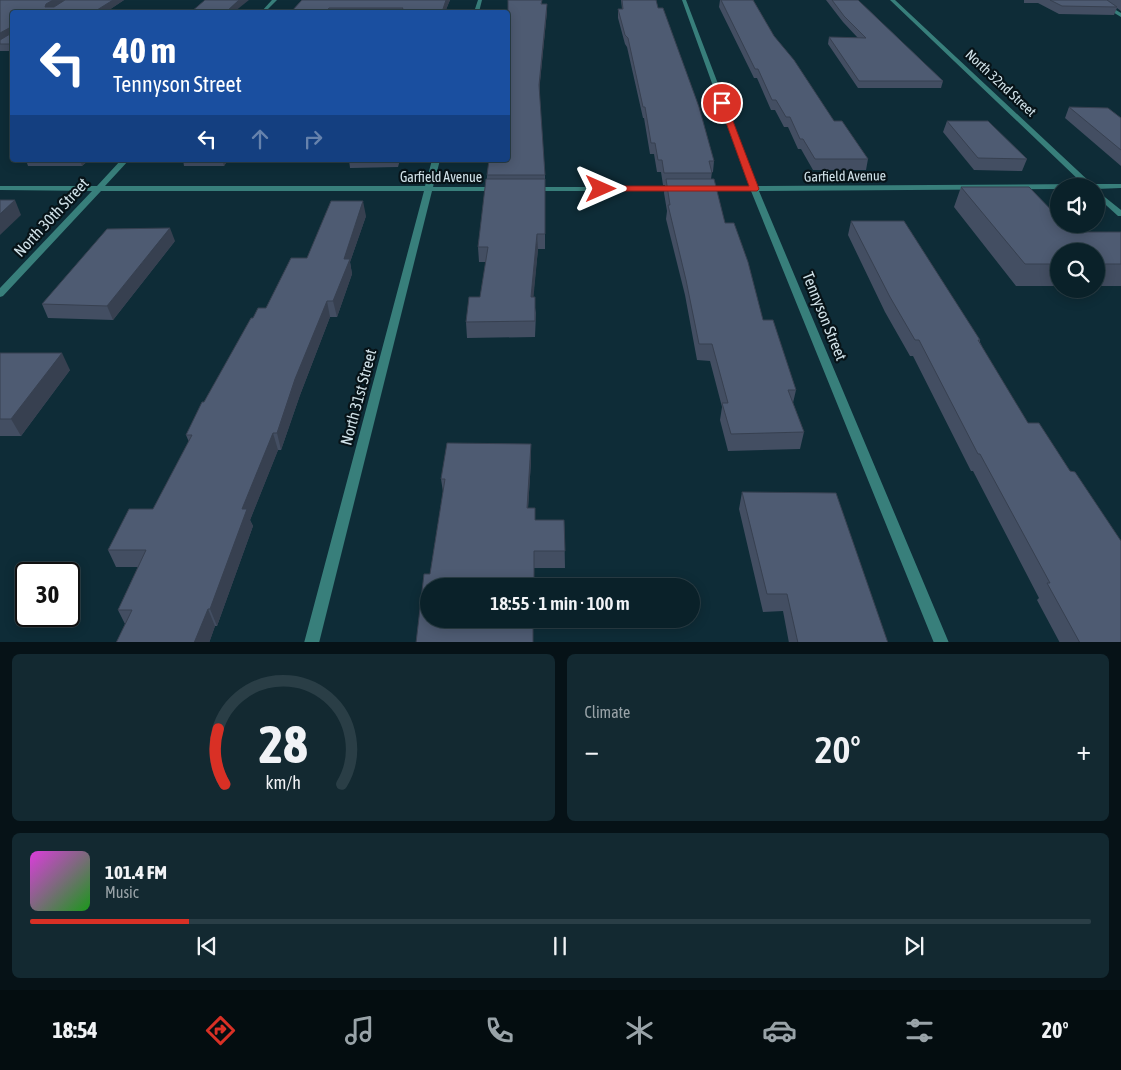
<!DOCTYPE html>
<meta charset="utf-8">
<style>
body{margin:0;font-family:"Asap Condensed",sans-serif;background:#132931;color:#f1f3f6;height:100vh;display:flex;flex-direction:column;font-size:19px;white-space:nowrap}
*{box-sizing:border-box;margin:0}
p{font-size:16px;color:#99a3a8}
.icon{flex:none;width:28px;height:28px;fill:none;stroke:currentColor;stroke-width:2;stroke-linecap:round;stroke-linejoin:round}
.map{position:relative;height:642px;overflow:hidden}
.details{display:flex;flex-direction:column;gap:12px;padding:12px;background:#061217;flex:1}
.details>*{flex:none}
.top-card{position:absolute;left:10px;top:10px;width:500px;height:152px;border-radius:5px;box-shadow:0 2px 12px #0003,0 0 0 1px #2a3e46;background:#1a4fa0;color:#fff;overflow:hidden}
.controls{position:absolute;left:1050px;top:178px;display:grid;gap:10px}
.controls a{display:grid;place-items:center;width:55px;height:55px;border-radius:50%;background:#0a2129;box-shadow:0 2px 12px #0003,0 0 0 1px #2a3e46;font-size:25px}
.speed{position:absolute;left:15px;top:562px;display:flex;gap:10px;font-size:25px;font-weight:700;text-align:center}
.speed>*{display:grid;place-content:center;width:65px;height:65px;border-radius:50%;background:#0a2129;box-shadow:0 2px 12px #0003,0 0 0 1px #2a3e46;line-height:1}
.speed .limit{border:2px solid #111;border-radius:8px;background:#fff;color:#111}
.pin{position:absolute;display:grid;place-items:center;width:42px;height:42px;color:#fff;margin:-21px;border:2px solid #fff;border-radius:50%;box-shadow:0 1px 5px #0007}
.me{position:absolute;width:55px;margin:-28px;rotate:90deg;stroke-linejoin:round;filter:drop-shadow(0 0 4px #0008)}
.turn{display:flex;align-items:center;gap:18px;height:105px;padding:0 20px;font-size:22px}
.turn .icon{width:65px;height:65px;stroke-width:2.5}
.turn b{display:block;font-size:35px;line-height:42px}
.lanes{display:flex;align-items:center;height:48px;padding:0 20px;background:#0003;justify-content:center;gap:25px;direction:ltr}
.lanes .off{opacity:.35}
.big{font-size:38px;font-weight:600;line-height:1.1}
.details .widget{flex:1;display:flex;flex-direction:column;justify-content:center;gap:8px;min-width:0;padding:0 18px;border-radius:8px;background:#132931}
.details .dial{align-items:center;gap:0}
.dial svg{height:130px;overflow:visible;fill:none;stroke:#2a3e46;stroke-width:7;stroke-linecap:round;text-anchor:middle}
.dial text{fill:#f1f3f6;stroke:none}
.song{display:flex;align-items:center;gap:15px}
.cover{width:60px;height:60px;border-radius:8px;background:linear-gradient(135deg,hsl(300 70% 55%),hsl(120 70% 35%))}
.played{height:5px;border-radius:2px;background:linear-gradient(90deg,#d93025 15%,#2a3e46 15%)}
.keys{display:flex;justify-content:space-around;direction:ltr}
.heat{display:flex;justify-content:space-between;align-items:center;font-size:28px;direction:ltr}
.details .tiles{flex:1;display:grid;gap:12px;grid-template-columns:1fr 1fr}
.widget:last-child{grid-column:span 2}
.trip{position:absolute;left:420px;top:578px;width:280px;height:50px;border-radius:25px;background:#0a2129;box-shadow:0 2px 12px #0003,0 0 0 1px #2a3e46;font-weight:600;line-height:50px;text-align:center}
.tabs{display:flex;height:80px;justify-content:space-around;align-items:center;background:#040d10;color:#99a3a8}
.tabs .icon{width:35px;height:35px}
.tabs .current{color:#d93025}
.tabs b{font-size:22px;color:#f1f3f6}
.map>svg:first-child{display:block}
.lines{fill:none;stroke-linecap:round;stroke-linejoin:round}
.minor{fill:#387f7b;fill-rule:evenodd}
.wall{fill:#434e62}
.shaded-wall{fill:#374050}
.building{fill:#4e5b72;stroke:#374050}
.route{fill:#d93025;stroke:#8d1f18}
.labels{text-anchor:middle;dominant-baseline:central;stroke-width:4.5;stroke-linejoin:round;paint-order:stroke}
.far-street-label{font-size:14px;fill:#d1e2e9;stroke:#071318}
.street-label{font-size:16px;fill:#d1e2e9;stroke:#071318}
</style>
<div class="map">
<svg width="1121" height="643" viewBox="0 0 1121 643">
<rect width="100%" height="100%" fill="#0e2c37"/>
<g class="lines">
<g class="minor">
<polygon points="272,0 277,0 265,12 261,12"/>
<polygon points="478,0 482,0 479,12 474,12"/>
<polygon points="682,0 686,0 757,186 1083,184 890,0 895,0 1092,184 1121,184 1121,188 1096,189 1096,186 1059,186 1059,189 759,191 949,643 934,643 751,191 703,191 699,189 703,187 749,186"/>
<polygon points="1093,0 1099,0 1121,13 1121,17"/>
<polygon points="121,160 129,160 105,186 425,186 432,160 440,160 433,187 496,187 500,189 496,191 432,191 319,643 304,643 424,191 101,191 3,296 0,297 0,288 92,191 0,190 0,186 97,186"/>
<polygon points="528,187 676,187 680,189 676,191 531,191 527,189"/>
<polygon points="1096,190 1121,210 1121,216 1118,216 1096,196"/>
</g>
</g>
<g class="wall">
<polygon points="0,0 124,0 109,10 113,10 114,12 12,12 12,51 0,51"/>
<polygon points="302,0 450,0 445,12 291,12"/>
<polygon points="508,0 542,0 542,4 547,4 547,11 539,91 545,175 545,249 538,249 533,297 536,313 535,337 467,338 466,322 480,297 486,262 479,262 478,247 487,179 487,175 508,160"/>
<polygon points="621,0 656,0 658,8 714,161 713,172 712,172 711,179 725,223 763,320 796,390 793,403 804,432 800,449 728,451 720,420 722,407 710,361 697,360 685,295 666,219 667,211 664,193 665,185 663,185 661,172 657,172 654,154 650,154 644,118 643,118 627,47 625,44 618,18 618,9 622,9"/>
<polygon points="720,0 753,0 774,36 834,121 868,159 866,170 813,170 801,149 798,149 788,127 784,127 775,110 771,110 757,78 754,78 719,7"/>
<polygon points="826,0 858,0 943,81 941,88 858,88 828,44 829,37 858,38 843,22"/>
<polygon points="1024,0 1121,0 1121,11 1117,8 1114,15 1059,14 1038,3 1024,3"/>
<polygon points="1069,107 1121,118 1121,166 1065,118"/>
<polygon points="947,121 1027,159 1022,171 974,170 943,132"/>
<polygon points="26,160 89,160 82,166 28,166"/>
<polygon points="183,160 228,160 224,166 184,166"/>
<polygon points="349,160 400,160 398,167 350,168"/>
<polygon points="961,187 1073,232 1121,232 1121,286 1096,286 1096,251 1059,251 1059,286 1016,286 954,207"/>
<polygon points="366,216 350,262 352,274 337,317 330,317 300,395 281,450 278,450 250,520 253,526 217,626 215,626 209,643 116,643 125,624 118,610 138,567 116,567 108,550 153,509 189,442 186,435 204,402 253,318 266,308 307,258"/>
<polygon points="851,221 980,340 980,342 1121,643 1060,643 1037,600 1039,598 973,471 971,471 913,356 910,356 885,312 848,235"/>
<polygon points="175,241 113,320 48,318 42,304"/>
<polygon points="0,353 70,370 21,436 0,436"/>
<polygon points="531,461 528,508 535,520 564,520 565,568 534,568 534,586 429,586 430,574 443,492 441,479"/>
<polygon points="742,492 888,643 789,643 783,611 763,612 739,509"/>
</g>
<g class="shaded-wall">
<polygon points="53,0 66,0 48,10 45,7 46,4"/>
<polygon points="113,0 124,0 106,12 97,10"/>
<polygon points="239,0 249,0 234,12 226,12"/>
<polygon points="446,0 450,0 445,12 442,12"/>
<polygon points="547,4 547,11 539,93 539,85"/>
<polygon points="329,8 330,12 326,12"/>
<polygon points="11,27 12,34 0,41 0,33"/>
<polygon points="80,160 89,160 82,166"/>
<polygon points="222,160 228,160 224,166"/>
<polygon points="15,200 21,215 0,235 0,214"/>
<polygon points="363,201 366,216 350,262 352,274 337,317 333,301 344,259"/>
<polygon points="170,228 175,241 113,320 107,306"/>
<polygon points="537,234 538,249 532,313 531,297"/>
<polygon points="327,301 330,317 300,395 281,450 277,433 295,379"/>
<polygon points="62,353 70,370 21,436 11,419"/>
<polygon points="273,433 278,450 250,520 253,526 217,626 210,609 242,509"/>
<polygon points="531,444 531,461 527,525 527,508"/>
<polygon points="208,609 215,626 209,643 194,643"/>
</g>
<g class="building">
<polygon points="0,0 53,0 46,4 45,7 54,7 65,0 113,0 97,10 113,10 110,12 12,12 12,44 0,44 0,40 10,34 11,27 0,33"/>
<polygon points="205,0 239,0 226,12 191,12"/>
<polygon points="302,0 446,0 442,12 401,12 403,8 329,8 326,12 291,12"/>
<polygon points="508,0 542,0 541,4 547,4 539,85 545,175 487,175 489,160 508,160 508,28 509,18 508,18"/>
<polygon points="622,0 656,0 658,8 663,8 699,107 714,161 709,161 712,173 664,173 662,160 658,160 655,143 651,143 645,107 643,107 628,38 625,35 618,9 623,9"/>
<polygon points="721,0 753,0 774,36 794,60 834,121 842,121 868,159 815,159 803,139 800,139 790,117 786,117 776,100 772,100 758,69 755,69"/>
<polygon points="832,0 858,0 943,81 859,81 829,37 866,38 844,16"/>
<polygon points="1050,0 1107,0 1117,7 1062,6"/>
<polygon points="1069,107 1108,108 1121,118 1121,150"/>
<polygon points="947,121 988,121 1027,159 978,158"/>
<polygon points="486,179 545,179 545,234 537,234 531,297 535,297 535,321 466,322 469,297 480,297 488,247 478,247"/>
<polygon points="666,179 714,179 725,223 734,223 748,262 763,320 773,320 796,390 788,390 804,432 731,434 722,403 728,403 712,344 699,344 686,280 668,205 670,205"/>
<polygon points="961,187 1029,187 1059,218 1059,224 1064,224 1073,232 1121,232 1121,264 1096,264 1096,251 1059,251 1059,264 1025,264"/>
<polygon points="0,200 15,200 0,214"/>
<polygon points="331,201 363,201 344,259 350,259 333,301 327,301 295,379 277,433 273,433 242,509 247,509 210,609 208,609 194,643 116,643 132,610 118,610 146,550 108,550 129,509 153,509 192,435 186,435 202,402 204,402 251,318 253,318 258,308 266,308 291,258 307,258"/>
<polygon points="851,221 904,221 980,340 978,340 1028,423 1039,423 1070,471 1075,472 1121,541 1121,643 1080,643 1047,583 1050,583 980,454 978,454 919,340 915,340 890,297"/>
<polygon points="170,228 107,306 42,304 107,229"/>
<polygon points="0,353 62,353 11,419 0,419"/>
<polygon points="447,443 531,444 527,508 535,508 535,520 564,520 565,551 534,551 534,586 429,586 429,619 533,619 533,643 416,643 424,574 430,574 445,479 441,479"/>
<polygon points="742,492 836,493 888,643 798,643 787,594 767,594"/>
</g>
<polygon class="route" points="720,101 726,103 759,189 757,191 598,191 596,189 601,186 749,186 719,103"/>
<g class="labels">
<g class="far-street-label">
<text transform="translate(1001 83) rotate(43)">North 32nd Street</text>
<text transform="translate(845 176) rotate(-1)">Garfield Avenue</text>
<text x="441" y="177">Garfield Avenue</text>
</g>
<g class="street-label">
<text transform="translate(51 217) rotate(-47)">North 30th Street</text>
<text transform="translate(825 316) rotate(68)">Tennyson Street</text>
<text transform="translate(358 397) rotate(-75)">North 31st Street</text>
</g>
</g>
</svg>
<div class="controls">
<a><svg class="icon" aria-label="sound" viewBox="0 0 24 24"><path d="M4 9h4l5-4v14l-5-4H4zM17 9q2 3 0 6"/></svg></a>
<a><svg class="icon" aria-label="search" viewBox="0 0 24 24"><circle cx="10" cy="10" r="6"/><path d="M15 15l6 6"/></svg></a>
</div>
<div class="speed"><div class="limit">30</div></div>
<div class="pin" style="left:722px;top:103px;background:#d93025"><svg class="icon" aria-label="arrive" viewBox="0 0 24 24"><path d="M6 21V4h12l-3 4 3 4H6"/></svg></div>
<svg class="me" style="left:601px;top:189px" viewBox="-20 -20 40 40"><path d="M0-17L14 15 0 8-14 15z" fill="#d93025" stroke="#fff" stroke-width="4"/></svg>
<div class="trip">18:55 · 1 min · 100 m</div>
<div class="top-card">
<div class="turn"><svg class="icon" aria-label="left" viewBox="0 0 24 24"><path d="M17 20v-9H6M10 6l-5 5 5 5"/></svg><div><b>40 m</b>Tennyson Street</div></div>
<div class="lanes"><svg class="icon" aria-label="left" viewBox="0 0 24 24"><path d="M17 20v-9H6M10 6l-5 5 5 5"/></svg><svg class="icon off" aria-label="ahead" viewBox="0 0 24 24"><path d="M12 20V5M6 11l6-6 6 6"/></svg><svg class="icon off" aria-label="right" viewBox="0 0 24 24"><path d="M7 20v-9h11M14 6l5 5-5 5"/></svg></div>
</div>
</div>
<section class="details">
<div class="tiles">
<div class="widget dial"><svg viewBox="0 0 100 80">
<path d="M14 69A42 42 0 1 1 86 69"/>
<path d="M14 69A42 42 0 0 1 10 35" stroke="#d93025"/>
<text x="50" y="56" font-size="32" font-weight="700">28</text>
<text x="50" y="72" font-size="11">km/h</text>
</svg></div>
<div class="widget"><p>Climate</p>
<div class="heat"><a>−</a><b class="big">20°</b><a>+</a></div>
</div>
<div class="widget">
<div class="song"><i class="cover"></i><div><b>101.4 FM</b><p>Music</p></div></div>
<div class="played"></div>
<div class="keys"><svg class="icon" aria-label="previous" viewBox="0 0 24 24"><path d="M18 5L8 12l10 7zM5 5v14"/></svg><svg class="icon" aria-label="pause" viewBox="0 0 24 24"><path d="M8 5v14M16 5v14"/></svg><svg class="icon" aria-label="next" viewBox="0 0 24 24"><path d="M6 5l10 7-10 7zM19 5v14"/></svg></div>
</div>
</div>
</section>
<nav class="tabs">
<b>18:54</b>
<svg class="icon current" aria-label="directions" viewBox="0 0 24 24"><path d="M12 3l9 9-9 9-9-9zM9 14v-3h6M13 9l2 2-2 2"/></svg>
<svg class="icon" aria-label="music" viewBox="0 0 24 24"><path d="M9 18V5l10-2v13"/><circle cx="6" cy="18" r="3"/><circle cx="16" cy="16" r="3"/></svg>
<svg class="icon" aria-label="phone" viewBox="0 0 24 24"><path d="M5 4h4l2 5-3 2q2 4 5 5l2-3 5 2v4C11 20 4 13 5 4z"/></svg>
<svg class="icon" aria-label="climate" viewBox="0 0 24 24"><path d="M12 3v18M4 7l16 10M4 17L20 7"/></svg>
<svg class="icon" aria-label="car" viewBox="0 0 24 24"><path d="M5 17H2v-5l4-1 3-4h7l3 4 3 1v5h-3M9 17h6M6 11h13"/><circle cx="7" cy="17" r="2"/><circle cx="17" cy="17" r="2"/></svg>
<svg class="icon" aria-label="filters" viewBox="0 0 24 24"><path d="M4 7h16M4 17h16"/><circle cx="9" cy="7" r="2"/><circle cx="15" cy="17" r="2"/></svg>
<b>20°</b>
</nav>
